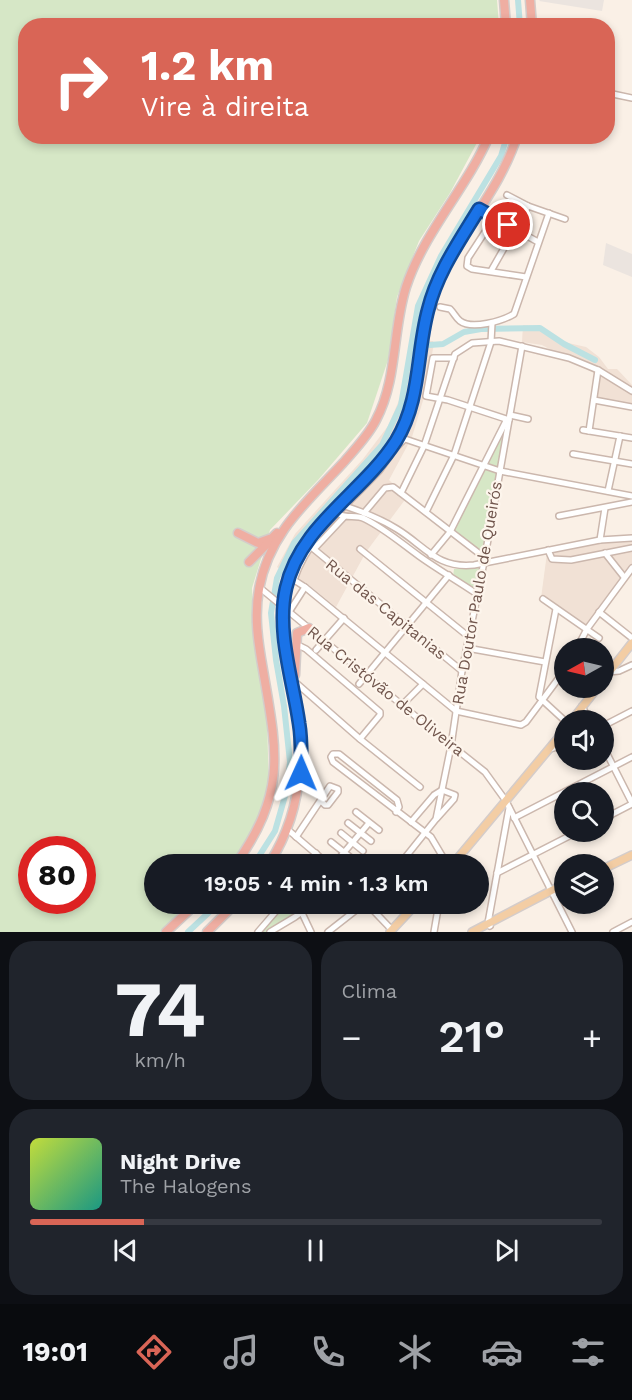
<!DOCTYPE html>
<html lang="pt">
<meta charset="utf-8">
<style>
body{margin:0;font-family:"Work Sans",sans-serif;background:#20242c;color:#f1f3f6;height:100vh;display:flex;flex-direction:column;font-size:22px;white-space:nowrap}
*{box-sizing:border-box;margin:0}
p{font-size:20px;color:#9ea1a6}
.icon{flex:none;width:33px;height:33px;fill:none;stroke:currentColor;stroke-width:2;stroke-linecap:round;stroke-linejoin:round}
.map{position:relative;height:932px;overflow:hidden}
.side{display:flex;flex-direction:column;gap:9px;padding:9px;background:#0d0f14;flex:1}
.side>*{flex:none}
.banner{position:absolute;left:18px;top:18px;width:597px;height:126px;border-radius:24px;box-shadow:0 3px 9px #0003;background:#d96556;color:#fff;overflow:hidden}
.needle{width:39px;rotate:262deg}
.buttons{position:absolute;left:554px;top:638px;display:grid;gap:12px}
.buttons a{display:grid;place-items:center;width:60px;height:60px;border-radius:50%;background:#171b24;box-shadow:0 3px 9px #0003;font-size:30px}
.speed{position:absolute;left:18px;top:836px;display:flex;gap:12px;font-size:30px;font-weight:700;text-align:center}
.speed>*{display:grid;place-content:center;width:78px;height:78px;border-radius:50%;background:#171b24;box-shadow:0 3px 9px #0003;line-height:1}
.speed .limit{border:9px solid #d22;background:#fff;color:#111}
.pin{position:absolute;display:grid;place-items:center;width:51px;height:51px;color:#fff;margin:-26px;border:3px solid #fff;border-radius:50%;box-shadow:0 2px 6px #0007}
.me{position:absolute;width:66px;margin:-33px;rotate:1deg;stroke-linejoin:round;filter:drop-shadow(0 0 4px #0008)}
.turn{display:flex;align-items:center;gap:21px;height:126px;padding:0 24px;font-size:27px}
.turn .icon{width:78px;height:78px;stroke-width:2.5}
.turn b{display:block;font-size:42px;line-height:51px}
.big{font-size:45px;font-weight:600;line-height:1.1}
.side .widget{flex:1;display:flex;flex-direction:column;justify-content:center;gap:9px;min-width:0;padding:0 21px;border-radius:24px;background:#20242c}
.side .dial{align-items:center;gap:0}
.dial b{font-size:78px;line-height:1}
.song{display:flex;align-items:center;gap:18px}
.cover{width:72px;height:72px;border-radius:9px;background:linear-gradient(135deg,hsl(70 70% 55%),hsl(170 70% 35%))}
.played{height:6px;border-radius:3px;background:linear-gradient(90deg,#d96556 20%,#363941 20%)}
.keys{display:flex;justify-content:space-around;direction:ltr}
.heat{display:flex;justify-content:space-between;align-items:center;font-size:33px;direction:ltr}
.side .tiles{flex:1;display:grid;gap:9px;grid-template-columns:1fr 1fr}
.widget:last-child{grid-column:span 2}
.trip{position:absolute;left:144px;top:854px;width:345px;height:60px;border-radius:30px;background:#171b24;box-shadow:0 3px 9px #0003;font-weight:600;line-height:60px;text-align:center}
.tab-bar{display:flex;height:96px;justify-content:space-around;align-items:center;background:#090b0e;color:#9ea1a6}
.tab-bar .icon{width:42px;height:42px}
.tab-bar .active{color:#d96556}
.tab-bar b{font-size:27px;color:#f1f3f6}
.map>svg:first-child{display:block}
.residential{fill:#f1e1d5}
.industrial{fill:#ebe4df}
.green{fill:#d6e7c6;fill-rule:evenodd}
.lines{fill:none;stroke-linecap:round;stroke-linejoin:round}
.river{stroke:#bce1e2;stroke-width:6}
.minor-casing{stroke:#cbb7ad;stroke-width:8}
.major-casing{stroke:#d4ccca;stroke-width:10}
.highway-casing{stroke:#d4ccca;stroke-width:11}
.minor{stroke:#fff;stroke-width:5}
.major{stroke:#f3cda4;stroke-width:7}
.highway{stroke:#efaea2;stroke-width:8}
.route-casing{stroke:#114b97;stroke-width:15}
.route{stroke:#1a73e8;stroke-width:10}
.labels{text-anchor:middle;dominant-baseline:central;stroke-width:4.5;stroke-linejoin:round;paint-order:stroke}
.street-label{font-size:16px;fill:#71564d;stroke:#fdf5ec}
</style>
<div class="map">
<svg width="632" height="932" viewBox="0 0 632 932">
<rect width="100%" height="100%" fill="#faf0e6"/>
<g class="residential">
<polygon points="523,325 540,327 555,340 586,347 599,357 608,369 617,369 632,385 632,404 593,397 596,374 542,345 522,342"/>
<polygon points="410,340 433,341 434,343 425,394 412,437 389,480 407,497 366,552 336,607 309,585 305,582 296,581 277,567 295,534 363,459 388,426 400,398 406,371"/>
<polygon points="632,542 632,568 586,628 541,598 547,553 604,543"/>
</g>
<g class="industrial">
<polygon points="540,0 604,0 602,11 539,1"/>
<polygon points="606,243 632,254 632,277 603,265"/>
</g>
<g class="green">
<path d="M0 0H497L499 25 26 26V136L480 137 450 193 419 241 397 297 388 360 367 423 318 480 270 530 252 588 256 658 267 720 269 788 255 827 238 856 230 864H154V903H191L160 932H0ZM32 849H82V900H32Z"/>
<polygon points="507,424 483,557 452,532"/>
<polygon points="481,566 476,591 453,576 454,569"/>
<polygon points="289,903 312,903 301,912 265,932 261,932"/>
</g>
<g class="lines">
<g class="river">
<polyline points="518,0 520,26"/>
<polyline points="430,345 443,344 464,332 481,329 540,328 564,344 595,360"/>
<polyline points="254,864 275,831 287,789 290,762 284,706 276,660 271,613 277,578 294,543 382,445 401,405 418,306 441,256 501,156 507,136"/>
<polyline points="188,932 219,903"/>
</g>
<g class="minor-casing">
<g id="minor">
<polyline points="608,93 632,98"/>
<polyline points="507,195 528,206 565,219"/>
<polyline points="479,209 538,242"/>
<polyline points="494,218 468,258 467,266 472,269 526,277"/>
<polyline points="491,271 528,206"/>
<path d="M440 307 450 309C454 313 456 318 460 321 472 330 502 321 514 314L549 213"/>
<polyline points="454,358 433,358 426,396 448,400 509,420"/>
<polyline points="594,400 632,407"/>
<polyline points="510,415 528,419"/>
<polyline points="583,430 632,438"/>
<polyline points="589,431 598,370"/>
<polyline points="573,454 632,464"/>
<polyline points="608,491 620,436"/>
<polyline points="401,493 424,446 455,354 472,343 499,341 569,358 598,370 632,391"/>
<path d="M345 506C363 512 381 519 397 529 425 546 437 569 474 565L600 540 632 538"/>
<polyline points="426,512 454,455 491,342 492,323"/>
<polyline points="364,513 385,488 393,487 485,558"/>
<path d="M339 514C347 519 356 514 365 519 385 529 401 543 419 556 437 569 458 581 477 594"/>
<polyline points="559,516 632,502"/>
<polyline points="600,540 605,508"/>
<polyline points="310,546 462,671"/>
<polyline points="314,549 344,517"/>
<polyline points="360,549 469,637"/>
<polyline points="548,550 552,559 571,560 632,548"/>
<polyline points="605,553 624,577"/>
<polyline points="431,555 450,532 506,421"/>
<polyline points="259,587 431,729 485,772 506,801 572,932"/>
<polyline points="543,599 599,638"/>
<polyline points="556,609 539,697 564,720"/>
<polyline points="289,612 305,587"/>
<polyline points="599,612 632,638"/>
<polyline points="467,648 545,662"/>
<polyline points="577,648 587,629 632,568"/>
<polyline points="297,649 300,646 306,649 380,712 380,715 360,739"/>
<polyline points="316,650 344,618"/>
<path d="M564 671 526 722 521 725 456 711 305 587 294 580C308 536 348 504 379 471 387 461 395 446 405 439L500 471 632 496"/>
<polyline points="609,672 619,671 632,665"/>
<polyline points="295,682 360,739 420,787"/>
<polyline points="359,684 449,575"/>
<polyline points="403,704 423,684"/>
<polyline points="582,706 589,720"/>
<polyline points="603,726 632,711"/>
<polyline points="603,746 632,803"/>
<polyline points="550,749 564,745"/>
<polyline points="356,812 379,830"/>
<polyline points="396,812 399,807 397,800 339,754 333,754 331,757 333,762 431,837 447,864"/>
<polyline points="514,818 632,757"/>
<polyline points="603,819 632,804"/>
<polyline points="411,822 434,795 442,790 455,795 454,799 437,818"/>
<polyline points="348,823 371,841"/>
<polyline points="287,829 328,864"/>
<polyline points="341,833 363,851"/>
<polyline points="296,837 330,786 338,789 338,792 328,805 325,805 321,801"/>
<polyline points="331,842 355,861"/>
<polyline points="335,863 369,823"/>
<polyline points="309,864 316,853"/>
<polyline points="400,864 436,819 451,746 462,671 484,562 522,346"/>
<polyline points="497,873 579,831"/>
<polyline points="268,903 276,911"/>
<polyline points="370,903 370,907 392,930"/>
<polyline points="302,913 311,932"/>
<polyline points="490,926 488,923 509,808"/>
<polyline points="258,932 283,903"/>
<polyline points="270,932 295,917 314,903"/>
<polyline points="328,932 365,903"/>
<polyline points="434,932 439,903"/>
<polyline points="613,932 632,922"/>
</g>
</g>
<g class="major-casing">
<g id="major">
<polyline points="603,680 632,643"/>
<polyline points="572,720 598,687"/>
<polyline points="453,864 564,731"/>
<polyline points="603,869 632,855"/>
<polyline points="390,932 417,903"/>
<polyline points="472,932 564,884"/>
</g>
</g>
<g class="highway-casing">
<g id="highway">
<polyline points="504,0 506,26"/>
<polyline points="530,0 532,26"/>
<polyline points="238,533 258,543 272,538 277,533"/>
<polyline points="249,562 270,541"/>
<polyline points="295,675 297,633 309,628"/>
<path d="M236 864C287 791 277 752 263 670 258 642 254 616 259 589 269 533 307 502 343 463 355 449 368 436 376 420 398 378 392 331 406 287 424 232 466 189 489 136"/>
<path d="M269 864C309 801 303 742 290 672 285 640 278 605 290 574 310 518 367 489 396 440 427 389 416 328 440 275 445 264 452 254 458 244 479 209 505 175 517 136"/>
<polyline points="166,932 197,903"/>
<polyline points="207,932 236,903"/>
</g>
</g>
<use href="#minor" class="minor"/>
<use href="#major" class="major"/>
<use href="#highway" class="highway"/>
</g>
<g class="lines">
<g class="route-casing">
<path id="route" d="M301 773C301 756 302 740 299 723 293 680 276 632 286 588 300 525 363 493 396 441 421 400 416 355 428 310 437 273 459 242 479 209L508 225"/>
</g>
<use href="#route" class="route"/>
</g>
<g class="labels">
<g class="street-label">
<text transform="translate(477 593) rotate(-80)">Rua Doutor Paulo de Queirós</text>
<text transform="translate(386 609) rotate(39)">Rua das Capitanias</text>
<text transform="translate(386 691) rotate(39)">Rua Cristóvão de Oliveira</text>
</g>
</g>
</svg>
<div class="buttons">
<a><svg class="needle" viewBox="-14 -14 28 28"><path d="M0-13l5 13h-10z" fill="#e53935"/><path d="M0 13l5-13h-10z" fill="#9ea1a6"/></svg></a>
<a><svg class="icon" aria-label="sound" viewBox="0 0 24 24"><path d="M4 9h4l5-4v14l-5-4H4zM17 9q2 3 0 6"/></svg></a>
<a><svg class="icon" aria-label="search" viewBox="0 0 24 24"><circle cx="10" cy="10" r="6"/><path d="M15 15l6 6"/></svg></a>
<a><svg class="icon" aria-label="layers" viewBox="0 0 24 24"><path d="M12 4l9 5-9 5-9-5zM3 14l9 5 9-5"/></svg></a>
</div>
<div class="speed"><div class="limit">80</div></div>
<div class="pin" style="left:508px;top:225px;background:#d93025"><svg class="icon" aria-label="arrive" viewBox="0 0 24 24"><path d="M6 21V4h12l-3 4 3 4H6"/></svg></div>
<svg class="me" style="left:301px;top:773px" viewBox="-20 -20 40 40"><path d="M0-17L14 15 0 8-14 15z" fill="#1a73e8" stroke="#fff" stroke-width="4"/></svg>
<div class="trip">19:05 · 4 min · 1.3 km</div>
<div class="banner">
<div class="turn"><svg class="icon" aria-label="right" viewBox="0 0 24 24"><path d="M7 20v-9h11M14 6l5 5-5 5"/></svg><div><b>1.2 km</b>Vire à direita</div></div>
</div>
</div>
<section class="side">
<div class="tiles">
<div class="widget dial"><b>74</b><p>km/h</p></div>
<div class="widget"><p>Clima</p>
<div class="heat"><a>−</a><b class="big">21°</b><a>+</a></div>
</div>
<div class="widget">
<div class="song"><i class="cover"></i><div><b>Night Drive</b><p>The Halogens</p></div></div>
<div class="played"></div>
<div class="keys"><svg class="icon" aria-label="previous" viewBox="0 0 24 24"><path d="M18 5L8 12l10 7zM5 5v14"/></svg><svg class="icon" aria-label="pause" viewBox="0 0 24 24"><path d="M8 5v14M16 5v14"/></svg><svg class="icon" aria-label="next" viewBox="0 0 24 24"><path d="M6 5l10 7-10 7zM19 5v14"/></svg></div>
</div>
</div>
</section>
<nav class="tab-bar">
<b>19:01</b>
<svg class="icon active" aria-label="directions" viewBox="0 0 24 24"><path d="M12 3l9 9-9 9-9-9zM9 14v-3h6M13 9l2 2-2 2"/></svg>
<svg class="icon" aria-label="music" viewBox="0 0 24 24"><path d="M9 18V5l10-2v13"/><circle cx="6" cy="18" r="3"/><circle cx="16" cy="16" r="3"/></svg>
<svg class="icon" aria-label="phone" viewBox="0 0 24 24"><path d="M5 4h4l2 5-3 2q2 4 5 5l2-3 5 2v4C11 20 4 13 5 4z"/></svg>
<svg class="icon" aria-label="climate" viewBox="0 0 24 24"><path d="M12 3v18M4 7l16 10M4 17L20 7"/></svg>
<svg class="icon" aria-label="car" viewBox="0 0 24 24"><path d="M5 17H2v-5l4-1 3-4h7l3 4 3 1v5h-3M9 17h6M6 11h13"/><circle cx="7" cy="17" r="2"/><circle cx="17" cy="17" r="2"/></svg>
<svg class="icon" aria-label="filters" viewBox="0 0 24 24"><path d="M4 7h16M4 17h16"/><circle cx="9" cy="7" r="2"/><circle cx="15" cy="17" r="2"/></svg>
</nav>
